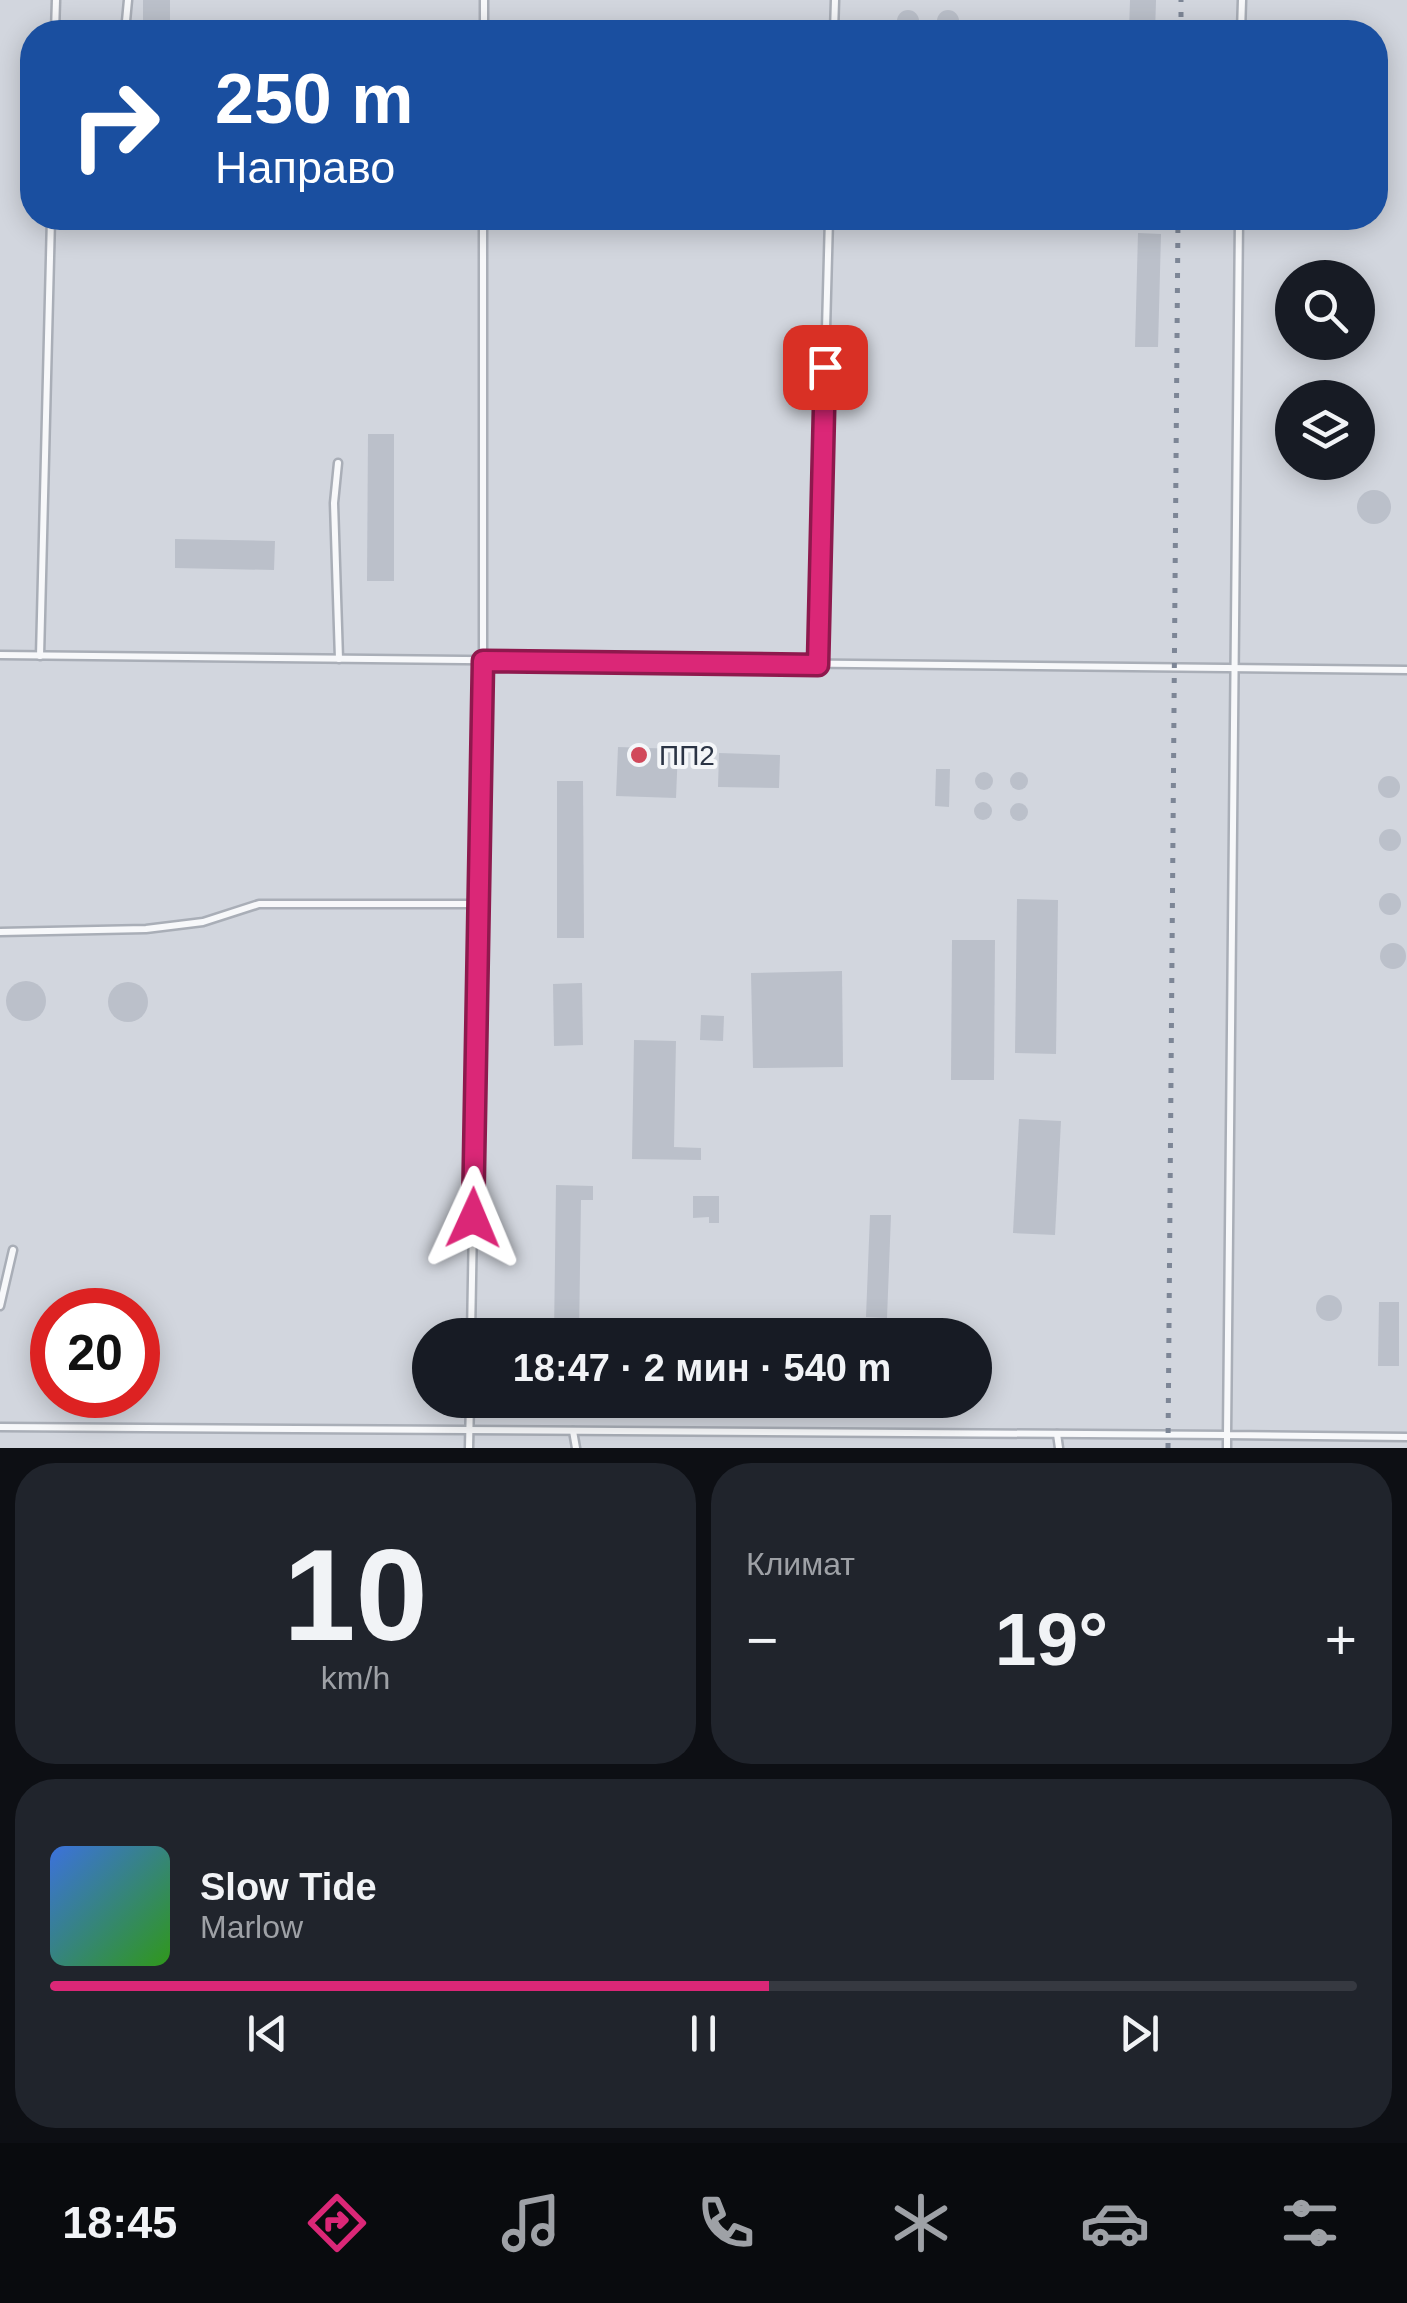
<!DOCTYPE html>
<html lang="ru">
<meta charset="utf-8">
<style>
body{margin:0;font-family:Arial,sans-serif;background:#20242c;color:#f1f3f6;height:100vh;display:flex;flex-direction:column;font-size:38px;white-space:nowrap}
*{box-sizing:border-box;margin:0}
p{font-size:32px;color:#9ea1a6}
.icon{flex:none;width:55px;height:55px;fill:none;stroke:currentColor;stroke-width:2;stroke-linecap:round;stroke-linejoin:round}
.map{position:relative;height:1448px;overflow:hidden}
.side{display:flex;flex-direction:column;gap:15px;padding:15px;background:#0d0f14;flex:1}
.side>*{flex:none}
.top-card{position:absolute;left:20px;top:20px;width:1368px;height:210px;border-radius:40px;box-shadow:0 5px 25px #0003;background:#1a4fa0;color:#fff;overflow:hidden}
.controls{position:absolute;left:1275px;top:260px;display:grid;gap:20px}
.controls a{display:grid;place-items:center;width:100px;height:100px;border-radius:50%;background:#171b24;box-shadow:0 5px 25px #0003;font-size:50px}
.speed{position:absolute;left:30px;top:1288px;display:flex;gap:20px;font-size:50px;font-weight:700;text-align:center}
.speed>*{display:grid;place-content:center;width:130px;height:130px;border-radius:50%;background:#171b24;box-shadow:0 5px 25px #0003;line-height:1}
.speed .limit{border:15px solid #d22;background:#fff;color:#111}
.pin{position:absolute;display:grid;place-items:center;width:85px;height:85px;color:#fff;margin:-42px;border-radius:20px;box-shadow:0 5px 15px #0006}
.me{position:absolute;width:110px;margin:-55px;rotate:1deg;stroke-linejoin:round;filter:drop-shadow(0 0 8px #0008)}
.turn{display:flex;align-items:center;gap:35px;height:210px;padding:0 30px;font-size:45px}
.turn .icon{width:130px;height:130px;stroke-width:2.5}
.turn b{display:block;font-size:70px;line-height:85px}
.big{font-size:75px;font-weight:800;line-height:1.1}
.side .widget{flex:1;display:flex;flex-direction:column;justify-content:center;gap:15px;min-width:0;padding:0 35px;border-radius:40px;background:#20242c}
.side .dial{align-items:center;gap:0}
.dial b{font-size:130px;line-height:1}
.song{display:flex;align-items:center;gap:30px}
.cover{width:120px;height:120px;border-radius:15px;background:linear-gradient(135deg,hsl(220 70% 55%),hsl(110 70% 35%))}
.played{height:10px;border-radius:5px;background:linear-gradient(90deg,#db2777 55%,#363941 55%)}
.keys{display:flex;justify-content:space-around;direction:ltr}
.heat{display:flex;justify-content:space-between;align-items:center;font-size:55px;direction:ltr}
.side .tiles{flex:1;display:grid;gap:15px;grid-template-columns:1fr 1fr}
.widget:last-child{grid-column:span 2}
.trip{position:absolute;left:412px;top:1318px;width:580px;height:100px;border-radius:50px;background:#171b24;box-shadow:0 5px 25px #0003;font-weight:800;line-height:100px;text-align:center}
.menu{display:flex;height:160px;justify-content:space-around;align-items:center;background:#090b0e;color:#9ea1a6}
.menu .icon{width:70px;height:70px}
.menu .selected{color:#db2777}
.menu b{font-size:45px;color:#f1f3f6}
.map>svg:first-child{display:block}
.built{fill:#d2d6de;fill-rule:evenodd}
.building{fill:#bbc0ca}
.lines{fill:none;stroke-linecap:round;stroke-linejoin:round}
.service-casing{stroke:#a9aeb7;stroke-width:11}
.service{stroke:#f7f8fa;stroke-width:6}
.rail{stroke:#7d8696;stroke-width:5;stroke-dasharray:5 10;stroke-linecap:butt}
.route-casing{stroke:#8e194d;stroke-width:25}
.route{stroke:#db2777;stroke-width:18}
.poi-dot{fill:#d1495b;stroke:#f4f6f9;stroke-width:4}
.labels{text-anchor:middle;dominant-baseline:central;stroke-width:8;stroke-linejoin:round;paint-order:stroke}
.poi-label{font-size:28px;fill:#2b3445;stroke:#f4f6f9;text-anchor:start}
</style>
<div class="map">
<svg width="1407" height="1448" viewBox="0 0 1407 1448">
<rect width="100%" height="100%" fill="#e4e7ec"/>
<path class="built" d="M0 0H1407V1448H0ZM32 32H1375V218H32ZM1292 278H1358V342H1292ZM1292 398H1358V462H1292ZM52 1310H138V1395H52ZM430 1335H975V1400H430Z"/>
<g class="building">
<rect x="143" y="0" width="27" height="31"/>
<polygon points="1130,0 1156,0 1155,32 1129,32"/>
<circle cx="908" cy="21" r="11"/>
<circle cx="948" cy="21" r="11"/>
<polygon points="1138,233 1161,234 1158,347 1135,347"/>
<polygon points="368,434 394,434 394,581 367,581"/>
<circle cx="1374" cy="507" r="17"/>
<polygon points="175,539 275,541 274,570 175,568"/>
<polygon points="618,747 678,749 676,798 616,796"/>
<polygon points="719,753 780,755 779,788 718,787"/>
<polygon points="936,769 950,769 949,807 935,806"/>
<circle cx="984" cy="781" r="9"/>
<circle cx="1019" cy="781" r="9"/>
<circle cx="1389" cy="787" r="11"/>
<polygon points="557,781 583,781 584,938 557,938"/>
<circle cx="983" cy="811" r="9"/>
<circle cx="1019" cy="812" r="9"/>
<circle cx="1390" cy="840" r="11"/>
<circle cx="1390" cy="904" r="11"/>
<polygon points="1017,899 1058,900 1056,1054 1015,1053"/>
<polygon points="952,940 995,940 994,1080 951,1080"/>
<circle cx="1393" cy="956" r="13"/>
<polygon points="842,971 843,1067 753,1068 751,973"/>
<circle cx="26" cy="1001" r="20"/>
<circle cx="128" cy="1002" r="20"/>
<polygon points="582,983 583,1045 554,1046 553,984"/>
<polygon points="701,1015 724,1016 723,1041 700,1040"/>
<polygon points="634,1040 676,1041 674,1147 701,1148 701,1160 632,1159"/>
<polygon points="1019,1119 1061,1121 1055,1235 1013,1233"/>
<polygon points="556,1185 593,1186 593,1200 581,1200 579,1335 554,1335"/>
<polygon points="693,1196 719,1196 719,1223 709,1223 709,1217 693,1218"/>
<polygon points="870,1215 891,1215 887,1318 866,1317"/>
<circle cx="1329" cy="1308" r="13"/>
<polygon points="1379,1302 1399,1302 1399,1366 1378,1366"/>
</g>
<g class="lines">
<g class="service-casing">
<g id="service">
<polyline points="55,32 56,0"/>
<polyline points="125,32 128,0"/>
<polyline points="484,32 484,0"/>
<polyline points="834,32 835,0"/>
<polyline points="1241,32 1242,0"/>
<polyline points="1239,218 1227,1435 1407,1437"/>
<polyline points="338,463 334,503 339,659"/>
<polyline points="0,655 1407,670"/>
<polyline points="40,656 51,218"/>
<polyline points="817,665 829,218"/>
<polyline points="0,932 146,929 203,922 259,904 478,904"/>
<polyline points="0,1306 13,1250"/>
<polyline points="471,1335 483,661 483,218"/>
<polyline points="0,1427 1227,1435 1227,1448"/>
<polyline points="573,1431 576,1448"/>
<polyline points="1057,1434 1059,1448"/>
<polyline points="469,1448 470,1400"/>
</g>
</g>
<use href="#service" class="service"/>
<g class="rail">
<polyline points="1181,32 1181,0"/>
<polyline points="1168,1448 1178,218"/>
</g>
</g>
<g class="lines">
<g class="route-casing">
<polyline id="route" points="473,1218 483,661 818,665 825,367"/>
</g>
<use href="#route" class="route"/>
</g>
<circle class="poi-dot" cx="639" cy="755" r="10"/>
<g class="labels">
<g class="poi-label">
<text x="659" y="755">ПП2</text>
</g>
</g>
</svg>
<div class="controls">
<a><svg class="icon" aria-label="search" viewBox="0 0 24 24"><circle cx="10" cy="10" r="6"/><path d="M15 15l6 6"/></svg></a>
<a><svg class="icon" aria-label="layers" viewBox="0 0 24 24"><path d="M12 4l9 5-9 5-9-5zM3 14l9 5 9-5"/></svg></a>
</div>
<div class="speed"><div class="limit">20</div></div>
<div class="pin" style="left:825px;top:367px;background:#d93025"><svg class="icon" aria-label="arrive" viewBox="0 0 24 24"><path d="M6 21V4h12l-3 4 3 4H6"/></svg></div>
<svg class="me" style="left:473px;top:1218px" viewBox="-20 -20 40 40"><path d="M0-17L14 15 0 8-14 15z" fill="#db2777" stroke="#fff" stroke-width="4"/></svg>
<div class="trip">18:47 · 2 мин · 540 m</div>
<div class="top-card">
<div class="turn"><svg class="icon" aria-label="right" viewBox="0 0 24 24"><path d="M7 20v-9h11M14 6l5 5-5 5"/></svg><div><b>250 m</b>Направо</div></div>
</div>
</div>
<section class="side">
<div class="tiles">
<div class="widget dial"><b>10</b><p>km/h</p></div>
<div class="widget"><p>Климат</p>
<div class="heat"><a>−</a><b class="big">19°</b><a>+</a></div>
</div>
<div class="widget">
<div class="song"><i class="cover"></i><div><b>Slow Tide</b><p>Marlow</p></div></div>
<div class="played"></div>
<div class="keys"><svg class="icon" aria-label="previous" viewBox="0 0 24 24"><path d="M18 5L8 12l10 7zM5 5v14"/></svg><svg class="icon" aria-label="pause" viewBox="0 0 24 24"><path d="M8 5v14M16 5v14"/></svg><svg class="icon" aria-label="next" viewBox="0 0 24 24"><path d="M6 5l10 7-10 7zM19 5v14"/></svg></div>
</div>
</div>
</section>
<nav class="menu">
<b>18:45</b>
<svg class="icon selected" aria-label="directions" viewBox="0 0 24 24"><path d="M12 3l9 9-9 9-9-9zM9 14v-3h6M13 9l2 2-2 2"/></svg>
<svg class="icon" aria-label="music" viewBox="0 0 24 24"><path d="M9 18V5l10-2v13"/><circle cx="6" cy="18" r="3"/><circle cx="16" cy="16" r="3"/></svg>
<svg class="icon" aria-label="phone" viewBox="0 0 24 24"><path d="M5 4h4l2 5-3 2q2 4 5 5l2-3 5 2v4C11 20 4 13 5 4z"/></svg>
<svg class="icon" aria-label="climate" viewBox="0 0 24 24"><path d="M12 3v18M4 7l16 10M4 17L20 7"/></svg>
<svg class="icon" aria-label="car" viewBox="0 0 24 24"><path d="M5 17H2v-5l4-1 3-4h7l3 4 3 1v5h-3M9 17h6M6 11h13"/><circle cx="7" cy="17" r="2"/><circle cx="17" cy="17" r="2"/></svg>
<svg class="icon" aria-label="filters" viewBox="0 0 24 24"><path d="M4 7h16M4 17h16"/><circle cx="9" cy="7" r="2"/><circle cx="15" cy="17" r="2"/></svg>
</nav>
